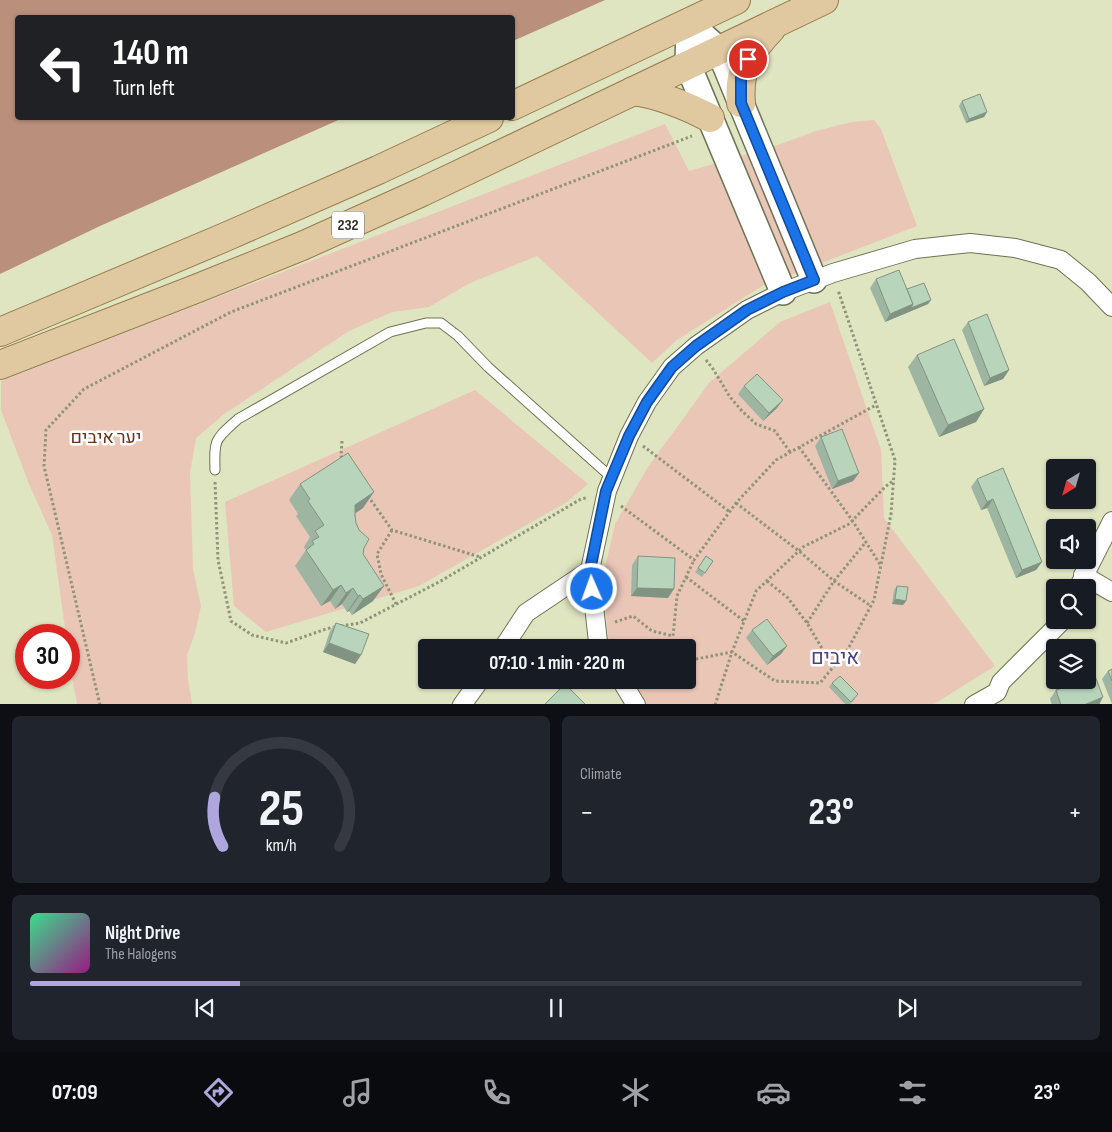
<!DOCTYPE html>
<meta charset="utf-8">
<style>
body{margin:0;font-family:"Sofia Sans Condensed",Heebo,sans-serif;background:#20242c;color:#f1f3f6;height:100vh;display:flex;flex-direction:column;font-size:19px;white-space:nowrap}
*{box-sizing:border-box;margin:0}
p{font-size:16px;color:#9ea1a6}
.icon{flex:none;width:28px;height:28px;fill:none;stroke:currentColor;stroke-width:2;stroke-linecap:round;stroke-linejoin:round}
.map{position:relative;height:704px;overflow:hidden}
.drawer{display:flex;flex-direction:column;gap:12px;padding:12px;background:#0d0f14;flex:1}
.drawer>*{flex:none}
.banner{position:absolute;left:15px;top:15px;width:500px;height:105px;border-radius:5px;box-shadow:0 1px 4px #0004;background:#202124;color:#fff;overflow:hidden}
.needle{width:32px;rotate:217deg}
.buttons{position:absolute;left:1046px;top:459px;display:grid;gap:10px}
.buttons a{display:grid;place-items:center;width:50px;height:50px;border-radius:5px;background:#171b24;box-shadow:0 1px 4px #0004;font-size:25px}
.speed{position:absolute;left:15px;top:624px;display:flex;gap:10px;font-size:25px;font-weight:700;text-align:center}
.speed>*{display:grid;place-content:center;width:65px;height:65px;border-radius:50%;background:#171b24;box-shadow:0 1px 4px #0004;line-height:1}
.speed .limit{border:8px solid #d22;background:#fff;color:#111}
.pin{position:absolute;display:grid;place-items:center;width:42px;height:42px;color:#fff;margin:-21px;border:2px solid #fff;border-radius:50%;box-shadow:0 1px 5px #0007}
.me{position:absolute;width:55px;margin:-28px;rotate:358deg;stroke-linejoin:round;filter:drop-shadow(0 0 4px #0008)}
.turn{display:flex;align-items:center;gap:18px;height:105px;padding:0 15px;font-size:22px}
.turn .icon{width:65px;height:65px;stroke-width:2.5}
.turn b{display:block;font-size:35px;line-height:42px}
.big{font-size:38px;font-weight:700;line-height:1.1}
.drawer .tile{flex:1;display:flex;flex-direction:column;justify-content:center;gap:8px;min-width:0;padding:0 18px;border-radius:8px;background:#20242c}
.drawer .dial{align-items:center;gap:0}
.dial svg{height:130px;overflow:visible;fill:none;stroke:#363941;stroke-width:7;stroke-linecap:round;text-anchor:middle}
.dial text{fill:#f1f3f6;stroke:none}
.song{display:flex;align-items:center;gap:15px}
.cover{width:60px;height:60px;border-radius:8px;background:linear-gradient(135deg,hsl(150 70% 55%),hsl(310 70% 35%))}
.played{height:5px;border-radius:2px;background:linear-gradient(90deg,#afa6de 20%,#363941 20%)}
.keys{display:flex;justify-content:space-around;direction:ltr}
.heat{display:flex;justify-content:space-between;align-items:center;font-size:28px;direction:ltr}
.drawer .tiles{flex:1;display:grid;gap:12px;grid-template-columns:1fr 1fr}
.tile:last-child{grid-column:span 2}
.trip{position:absolute;left:418px;top:639px;width:278px;height:50px;border-radius:5px;background:#171b24;box-shadow:0 1px 4px #0004;font-weight:700;line-height:50px;text-align:center}
.tabs{display:flex;height:80px;justify-content:space-around;align-items:center;background:#090b0e;color:#9ea1a6}
.tabs .icon{width:35px;height:35px}
.tabs .active{color:#afa6de}
.tabs b{font-size:22px;color:#f1f3f6}
.map>svg:first-child{display:block}
.green{fill:#eac6b7}
.forest{fill:#ba8f7c}
.lines{fill:none;stroke-linecap:round;stroke-linejoin:round}
.lane-casing{stroke:#6e7254;stroke-width:11}
.street-casing{stroke:#6e7254;stroke-width:20}
.secondary-casing{stroke:#6e7254;stroke-width:28}
.primary-casing{stroke:#967c4c;stroke-width:30}
.path{stroke:#90947b;stroke-width:3;stroke-dasharray:2.5 2.5;stroke-linecap:butt}
.lane{stroke:#fff;stroke-width:9}
.street{stroke:#fff;stroke-width:18}
.secondary{stroke:#fff;stroke-width:25}
.primary{stroke:#e0c8a0;stroke-width:28}
.wall{fill:#9eb6a1}
.shaded-wall{fill:#819483}
.building{fill:#b8d4bb;stroke:#819483}
.route-casing{stroke:#114b97;stroke-width:12}
.route{stroke:#1a73e8;stroke-width:9}
.labels{text-anchor:middle;dominant-baseline:central;stroke-width:5;stroke-linejoin:round;paint-order:stroke}
.shield{fill:#fff;stroke:#6f7067;stroke-width:1}
.shield-label{font-size:16px;font-weight:bold;fill:#313326}
.park-label{font-size:18px;fill:#6a3217;stroke:#fff}
.quarter-label{font-size:20px;fill:#4b4381;stroke:#fff}
</style>
<div class="map">
<svg width="1112" height="705" viewBox="0 0 1112 705">
<rect width="100%" height="100%" fill="#dfe4c1"/>
<g class="green">
<polygon points="874,120 881,129 917,226 762,286 677,340 652,363 537,256 470,283 429,307 392,312 349,331 223,415 196,438 190,473 193,569 201,606 195,633 187,655 188,679 192,704 77,704 69,660 69,635 66,635 52,535 29,484 1,410 1,381 665,124 689,171 775,146 816,131 852,122"/>
<polygon points="830,302 881,450 884,518 995,666 934,704 646,704 642,702 628,680 686,680 686,648 613,647 608,637 603,577 615,524 648,467 709,383 780,322"/>
<polygon points="475,390 588,484 567,502 419,586 266,632 234,606 225,502"/>
</g>
<polygon class="forest" points="0,0 605,0 513,41 512,18 18,18 18,118 343,118 100,226 0,274"/>
<g class="lines">
<g class="lane-casing">
<path id="lane" d="M215 470C214 438 215 440 238 419L390 332 426 323H441L458 336 488 367 612 478"/>
</g>
<g class="street-casing">
<g id="street">
<polyline points="1083,575 1112,592"/>
<polyline points="1078,588 1112,521"/>
<polyline points="503,648 526,613 590,570"/>
<polyline points="601,648 598,642 590,570 607,491 629,436 647,402 672,367 696,346 747,310 783,292 833,273 915,249 970,243 1015,248 1061,260 1088,282 1112,307"/>
<polyline points="621,680 636,705"/>
<polyline points="462,705 480,680"/>
<polyline points="974,705 997,692 1001,682 1063,620"/>
</g>
</g>
<g class="secondary-casing">
<g id="secondary">
<polyline points="689,23 719,50 814,280"/>
<polyline points="689,23 688,65 783,292"/>
</g>
</g>
<g class="primary-casing">
<g id="primary">
<path d="M633 91C661 95 685 105 710 118"/>
<path d="M741 103C738 70 749 52 771 29"/>
<polyline points="512,106 736,0"/>
<polyline points="0,332 223,238 378,170 489,118"/>
<polyline points="0,365 198,288 302,246 422,192 824,0"/>
</g>
</g>
<g class="path">
<polyline points="706,360 713,369 730,397 742,411 756,424 775,431 790,452"/>
<polyline points="342,441 341,456 344,460"/>
<polyline points="643,446 730,512"/>
<polyline points="799,447 852,520 881,566"/>
<polyline points="215,482 218,560 231,621 252,635 286,643 326,629 334,627"/>
<polyline points="368,496 392,530 480,557"/>
<polyline points="736,503 799,551 834,581 871,606"/>
<polyline points="621,506 694,560 736,503 776,460 876,405"/>
<polyline points="392,530 377,554 381,574 396,604"/>
<polyline points="686,577 744,621"/>
<polyline points="767,581 788,598 807,623 833,667"/>
<polyline points="615,622 633,616 652,631 673,636 677,596 694,560"/>
<polyline points="807,623 834,581 866,542"/>
<polyline points="341,626 360,623 439,582 581,499 586,498"/>
<polyline points="625,648 632,642 640,648"/>
<polyline points="686,661 732,652 775,681 820,683 848,649 874,600 891,514 895,460 838,290"/>
<polyline points="100,705 44,466 46,430 84,389 231,312 692,136"/>
<polyline points="715,705 732,652 756,591 803,547 849,524 885,487 894,480"/>
</g>
<use href="#lane" class="lane"/>
<use href="#street" class="street"/>
<use href="#secondary" class="secondary"/>
<use href="#primary" class="primary"/>
</g>
<g class="wall">
<polygon points="962,101 987,112 984,117 966,123 959,106"/>
<polygon points="876,279 907,289 931,300 928,304 885,322 870,288"/>
<polygon points="968,322 1009,370 1003,379 984,386 962,330"/>
<polygon points="917,355 984,409 976,422 939,437 908,367"/>
<polygon points="744,386 777,408 763,421 738,394"/>
<polygon points="821,437 859,473 853,481 832,489 815,446"/>
<polygon points="977,479 1042,562 1036,570 1016,578 987,508 981,510 971,487"/>
<polygon points="300,484 363,508 355,513 356,523 364,548 363,554 373,601 352,615 349,611 347,612 342,604 335,609 330,601 321,606 295,566 306,550 304,547 310,537 296,516 298,514 289,500"/>
<polygon points="638,556 668,598 631,596 632,565"/>
<polygon points="706,556 713,561 702,577 695,572"/>
<polygon points="897,586 906,601 903,605 892,604 894,590"/>
<polygon points="336,623 361,655 355,664 323,652 330,631"/>
<polygon points="752,630 787,646 781,654 767,665 746,638"/>
<polygon points="1112,669 1112,704 1102,679 1108,671"/>
<polygon points="832,683 855,699 849,705 846,705 829,687"/>
<polygon points="1061,683 1099,705 1052,705 1050,699 1056,690 1058,689 1058,688"/>
</g>
<g class="shaded-wall">
<polygon points="987,112 984,117 966,123 969,119"/>
<polygon points="931,300 928,304 885,322 890,314 913,304"/>
<polygon points="1009,370 1003,379 984,386 990,378"/>
<polygon points="783,400 777,408 763,421 769,413"/>
<polygon points="984,409 976,422 939,437 948,425"/>
<polygon points="859,473 853,481 832,489 838,481"/>
<polygon points="374,492 363,508 344,521 355,505"/>
<polygon points="993,499 987,508 981,510 987,502"/>
<polygon points="1042,562 1036,570 1016,578 1022,570"/>
<polygon points="341,585 330,601 321,606 333,590"/>
<polygon points="384,586 373,601 352,615 363,599"/>
<polygon points="353,588 342,604 335,609 346,593"/>
<polygon points="637,588 674,589 668,598 631,596"/>
<polygon points="360,595 349,611 347,612 358,596"/>
<polygon points="895,599 906,601 903,605 892,604"/>
<polygon points="329,643 361,655 355,664 323,652"/>
<polygon points="787,646 781,654 767,665 773,656"/>
<polygon points="1103,697 1099,705 1084,705"/>
</g>
<g class="building">
<polygon points="980,94 987,112 969,119 962,101"/>
<polygon points="899,270 913,304 890,314 876,279"/>
<polygon points="924,283 931,300 911,308 913,304 907,289"/>
<polygon points="987,314 1009,370 990,378 968,322"/>
<polygon points="954,339 984,409 948,425 917,355"/>
<polygon points="757,374 783,400 769,413 744,386"/>
<polygon points="842,429 859,473 838,481 821,437"/>
<polygon points="348,453 374,492 355,505 355,516 356,523 359,530 369,539 364,548 363,554 384,586 363,599 360,595 358,596 353,588 346,593 341,585 333,590 306,550 314,544 312,541 319,537 315,531 324,525 308,501 310,499 300,484"/>
<polygon points="1003,468 1042,562 1022,570 993,499 987,502 977,479"/>
<polygon points="638,556 675,558 674,589 637,588"/>
<polygon points="706,556 713,561 705,573 698,568"/>
<polygon points="897,586 908,587 906,601 895,599"/>
<polygon points="767,619 787,646 773,656 752,630"/>
<polygon points="336,623 369,634 361,655 329,643"/>
<polygon points="1112,669 1112,681 1108,671"/>
<polygon points="840,676 858,694 851,702 832,683"/>
<polygon points="1095,676 1103,697 1084,705 1061,705 1056,690 1084,680 1088,680 1088,679"/>
<polygon points="1069,680 1080,680 1081,681 1062,688 1061,683"/>
<polygon points="565,684 586,705 545,705 545,704"/>
</g>
<g class="lines">
<g class="route-casing">
<polyline id="route" points="592,589 590,570 606,491 629,436 647,402 672,367 696,346 747,310 783,292 814,280 741,103 741,78 748,59"/>
</g>
<use href="#route" class="route"/>
</g>
<g class="labels">
<rect class="shield" x="332" y="211.5" width="32" height="27" rx="4"/>
<g class="shield-label">
<text x="348" y="225">232</text>
</g>
<g class="park-label">
<text x="106" y="437">יער איבים</text>
</g>
<g class="quarter-label">
<text x="835" y="658">איבים</text>
</g>
</g>
</svg>
<div class="buttons">
<a><svg class="needle" viewBox="-14 -14 28 28"><path d="M0-13l5 13h-10z" fill="#e53935"/><path d="M0 13l5-13h-10z" fill="#9ea1a6"/></svg></a>
<a><svg class="icon" aria-label="sound" viewBox="0 0 24 24"><path d="M4 9h4l5-4v14l-5-4H4zM17 9q2 3 0 6"/></svg></a>
<a><svg class="icon" aria-label="search" viewBox="0 0 24 24"><circle cx="10" cy="10" r="6"/><path d="M15 15l6 6"/></svg></a>
<a><svg class="icon" aria-label="layers" viewBox="0 0 24 24"><path d="M12 4l9 5-9 5-9-5zM3 14l9 5 9-5"/></svg></a>
</div>
<div class="speed"><div class="limit">30</div></div>
<div class="pin" style="left:748px;top:59px;background:#d93025"><svg class="icon" aria-label="arrive" viewBox="0 0 24 24"><path d="M6 21V4h12l-3 4 3 4H6"/></svg></div>
<svg class="me" style="left:592px;top:589px" viewBox="-20 -20 40 40"><circle r="17" fill="#1a73e8" stroke="#fff" stroke-width="3"/><path d="M0-11L8 9 0 5-8 9z" fill="#fff"/></svg>
<div class="trip">07:10 · 1 min · 220 m</div>
<div class="banner">
<div class="turn"><svg class="icon" aria-label="left" viewBox="0 0 24 24"><path d="M17 20v-9H6M10 6l-5 5 5 5"/></svg><div><b>140 m</b>Turn left</div></div>
</div>
</div>
<section class="drawer">
<div class="tiles">
<div class="tile dial"><svg viewBox="0 0 100 80">
<path d="M14 69A42 42 0 1 1 86 69"/>
<path d="M14 69A42 42 0 0 1 9 39" stroke="#afa6de"/>
<text x="50" y="56" font-size="32" font-weight="700">25</text>
<text x="50" y="72" font-size="11">km/h</text>
</svg></div>
<div class="tile"><p>Climate</p>
<div class="heat"><a>−</a><b class="big">23°</b><a>+</a></div>
</div>
<div class="tile">
<div class="song"><i class="cover"></i><div><b>Night Drive</b><p>The Halogens</p></div></div>
<div class="played"></div>
<div class="keys"><svg class="icon" aria-label="previous" viewBox="0 0 24 24"><path d="M18 5L8 12l10 7zM5 5v14"/></svg><svg class="icon" aria-label="pause" viewBox="0 0 24 24"><path d="M8 5v14M16 5v14"/></svg><svg class="icon" aria-label="next" viewBox="0 0 24 24"><path d="M6 5l10 7-10 7zM19 5v14"/></svg></div>
</div>
</div>
</section>
<nav class="tabs">
<b>07:09</b>
<svg class="icon active" aria-label="directions" viewBox="0 0 24 24"><path d="M12 3l9 9-9 9-9-9zM9 14v-3h6M13 9l2 2-2 2"/></svg>
<svg class="icon" aria-label="music" viewBox="0 0 24 24"><path d="M9 18V5l10-2v13"/><circle cx="6" cy="18" r="3"/><circle cx="16" cy="16" r="3"/></svg>
<svg class="icon" aria-label="phone" viewBox="0 0 24 24"><path d="M5 4h4l2 5-3 2q2 4 5 5l2-3 5 2v4C11 20 4 13 5 4z"/></svg>
<svg class="icon" aria-label="climate" viewBox="0 0 24 24"><path d="M12 3v18M4 7l16 10M4 17L20 7"/></svg>
<svg class="icon" aria-label="car" viewBox="0 0 24 24"><path d="M5 17H2v-5l4-1 3-4h7l3 4 3 1v5h-3M9 17h6M6 11h13"/><circle cx="7" cy="17" r="2"/><circle cx="17" cy="17" r="2"/></svg>
<svg class="icon" aria-label="filters" viewBox="0 0 24 24"><path d="M4 7h16M4 17h16"/><circle cx="9" cy="7" r="2"/><circle cx="15" cy="17" r="2"/></svg>
<b>23°</b>
</nav>
